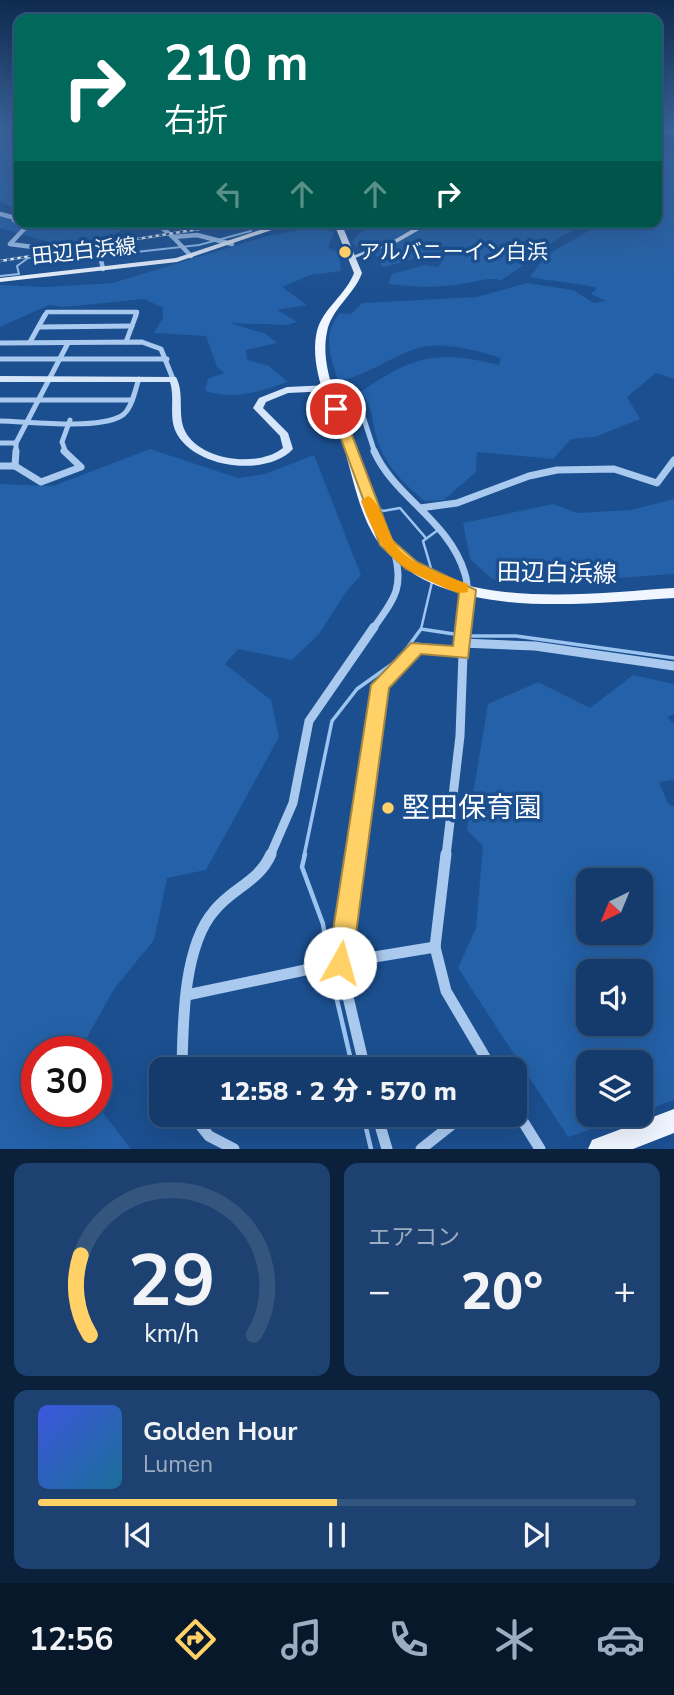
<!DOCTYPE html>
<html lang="ja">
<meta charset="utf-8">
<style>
body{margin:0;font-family:"Nunito Sans","Noto Sans JP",sans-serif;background:#1d4271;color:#f1f3f6;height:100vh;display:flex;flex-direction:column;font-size:26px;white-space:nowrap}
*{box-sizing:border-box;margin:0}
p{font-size:23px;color:#9dadc1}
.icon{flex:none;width:38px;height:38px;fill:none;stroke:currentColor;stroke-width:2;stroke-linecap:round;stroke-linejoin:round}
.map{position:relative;height:1149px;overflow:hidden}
.details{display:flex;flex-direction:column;gap:14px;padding:14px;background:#0b203b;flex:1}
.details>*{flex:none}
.top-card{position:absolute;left:14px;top:14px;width:648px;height:214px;border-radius:14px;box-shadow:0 7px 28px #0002,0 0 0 2px #33557e;background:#00695c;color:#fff;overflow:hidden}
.needle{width:46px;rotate:223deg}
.buttons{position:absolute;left:576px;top:868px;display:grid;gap:14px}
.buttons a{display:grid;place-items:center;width:77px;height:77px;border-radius:14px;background:#143b6b;box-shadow:0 7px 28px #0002,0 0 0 2px #33557e;font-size:35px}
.speed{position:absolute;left:21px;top:1036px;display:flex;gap:14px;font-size:35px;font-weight:700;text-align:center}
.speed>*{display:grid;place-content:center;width:91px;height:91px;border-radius:50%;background:#143b6b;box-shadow:0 7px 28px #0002,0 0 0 2px #33557e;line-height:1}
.speed .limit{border:10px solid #d22;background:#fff;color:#111}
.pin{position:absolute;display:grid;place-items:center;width:60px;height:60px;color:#fff;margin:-30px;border:4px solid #fff;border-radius:50%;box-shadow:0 2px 7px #0007}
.me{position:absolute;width:77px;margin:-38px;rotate:7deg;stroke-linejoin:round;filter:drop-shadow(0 0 5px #0008)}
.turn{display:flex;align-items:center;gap:24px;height:147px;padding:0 35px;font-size:32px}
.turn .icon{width:91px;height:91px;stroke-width:2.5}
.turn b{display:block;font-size:49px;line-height:60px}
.lanes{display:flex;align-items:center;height:66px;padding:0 35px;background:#0003;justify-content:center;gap:35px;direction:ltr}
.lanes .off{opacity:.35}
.big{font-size:52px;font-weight:800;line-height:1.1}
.details .card{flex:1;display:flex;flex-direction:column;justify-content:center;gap:10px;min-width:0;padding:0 24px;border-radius:14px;background:#1d4271}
.details .dial{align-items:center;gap:0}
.dial svg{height:182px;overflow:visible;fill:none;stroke:#33557e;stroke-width:7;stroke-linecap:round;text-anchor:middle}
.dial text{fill:#f1f3f6;stroke:none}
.song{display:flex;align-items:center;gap:21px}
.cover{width:84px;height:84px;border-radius:10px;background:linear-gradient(135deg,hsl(230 70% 55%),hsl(200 70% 35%))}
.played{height:7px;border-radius:4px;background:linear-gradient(90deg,#ffd166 50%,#33557e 50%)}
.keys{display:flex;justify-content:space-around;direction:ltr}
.heat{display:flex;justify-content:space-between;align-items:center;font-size:38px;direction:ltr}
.details .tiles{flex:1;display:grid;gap:14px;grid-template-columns:1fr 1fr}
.card:last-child{grid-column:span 2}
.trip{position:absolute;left:149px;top:1057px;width:378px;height:70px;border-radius:14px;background:#143b6b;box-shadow:0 7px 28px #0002,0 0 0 2px #33557e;font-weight:800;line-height:70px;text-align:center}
.tab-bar{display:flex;height:112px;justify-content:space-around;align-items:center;background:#08182b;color:#9dadc1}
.tab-bar .icon{width:49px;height:49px}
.tab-bar .active{color:#ffd166}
.tab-bar b{font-size:32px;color:#f1f3f6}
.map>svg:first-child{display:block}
.green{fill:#2461a8;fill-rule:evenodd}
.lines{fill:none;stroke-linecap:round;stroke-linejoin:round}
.stream-far3{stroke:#9cc4f0;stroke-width:2}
.stream-far2{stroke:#9cc4f0;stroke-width:2.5}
.stream-far1{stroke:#9cc4f0;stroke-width:3.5}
.stream{stroke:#9cc4f0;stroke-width:4.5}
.street-far5{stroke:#a9c9ee;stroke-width:3.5}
.street-far4{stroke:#a9c9ee;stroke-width:4.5}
.street-far3{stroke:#a9c9ee;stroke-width:5}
.street-far2{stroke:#a9c9ee;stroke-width:7}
.street-far1{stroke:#a9c9ee;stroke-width:9}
.street{stroke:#a9c9ee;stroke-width:11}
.secondary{fill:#d6e6fa;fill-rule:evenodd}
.primary{fill:#f0f6ff;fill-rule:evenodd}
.rail-casing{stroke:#fff;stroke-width:2.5}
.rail{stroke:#1b4f8f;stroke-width:2;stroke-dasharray:3.5;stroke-linecap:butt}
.route{fill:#ffd166;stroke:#a68842;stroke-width:2}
.slow{fill:#f59e0b}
.poi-dot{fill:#ffd166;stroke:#1b4f8f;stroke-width:2.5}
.labels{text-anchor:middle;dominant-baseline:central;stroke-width:7;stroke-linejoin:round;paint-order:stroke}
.far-street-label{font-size:21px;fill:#fff;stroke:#1b4f8f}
.far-poi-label{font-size:21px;fill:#fff;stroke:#1b4f8f;text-anchor:start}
.street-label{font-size:24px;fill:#fff;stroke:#1b4f8f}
.near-poi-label{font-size:28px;fill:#fff;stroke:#1b4f8f;text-anchor:start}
</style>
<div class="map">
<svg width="674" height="1149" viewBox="0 0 674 1149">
<rect width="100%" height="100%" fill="#1b4f8f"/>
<g class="green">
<polygon points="0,129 19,129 19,211 0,201"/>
<path d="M674 152V379L656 373 627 397 640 419 595 437 571 439 553 459 477 452 476 472 444 500 425 501C404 484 385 466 377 439 372 423 373 406 360 392 413 356 437 349 499 365L501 358C477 351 443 341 419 348 390 356 370 375 338 381 331 357 321 335 340 313L351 314 362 303 477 297 527 283 573 290 594 303 606 301 591 294 597 288C593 285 542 280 530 277L547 255 604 222H656V153Z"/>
<polygon points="0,217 19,219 19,222 137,222 100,242 67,247 0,228"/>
<path d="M381 222H586L517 263 524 265 501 280C486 277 476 282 462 284 437 288 413 287 388 284L392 274 425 265 437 267 442 263 433 254 383 267C376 255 372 246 357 247L352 242 359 233Z"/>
<path d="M319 227 334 233 328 248 339 253 341 271 310 275 282 287 307 305 277 310 297 322 287 325 230 323 266 334 277 343 246 350 247 360 269 366 288 382C257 392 237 400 205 391L208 379 224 373 217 367 206 336 154 333 163 318V308L144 299 63 307 49 305 0 327V285L45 287 113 283 267 236Z"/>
<polygon points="150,449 238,478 265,474 314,455 361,575 346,592 319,634 292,660 238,649 225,664 271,700 279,737 206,870 167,878 154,940 114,989 79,1052 37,1052 37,1111 96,1111 96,1104 131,1149 0,1149 0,484 53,486"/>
<polygon points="674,499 674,574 531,584 492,579 470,559 463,523 553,504 577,513 631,510"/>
<path d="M633 675 674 684V714L667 717 674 724V780L659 782 668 803 674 807V1100L641 1112 640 1062H588V1115H633L568 1137 458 968 476 928 483 846 467 830 488 704 538 682 590 708ZM588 880H640V933H588ZM588 971H640V1024H588Z"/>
</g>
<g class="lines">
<g class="stream-far3">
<polyline points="100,256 199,245 251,231"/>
<polyline points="0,276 19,274 17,266 28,258 59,256"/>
</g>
<g class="stream-far2">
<polyline points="378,508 383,511 400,508 425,537"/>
<polyline points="433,575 423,541 438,530"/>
<polyline points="421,629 432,582"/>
</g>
<polyline class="stream-far1" points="304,856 332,721 357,689 399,659 421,629 467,636 516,636 674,658"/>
<g class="stream">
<polyline points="305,854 302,867 323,924 329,960"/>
<polyline points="330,970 353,1069"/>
<polyline points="363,1115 371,1149"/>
</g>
<polyline class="street-far5" points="656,130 674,133"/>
<g class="street-far4">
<polyline points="0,214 19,219"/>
<polyline points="14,220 26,227 10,244 56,250 63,257 100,255 103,269"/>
<polyline points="155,222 173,237 197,235 232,244"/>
<polyline points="173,237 191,256"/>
<polyline points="44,317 47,312 137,312 135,317"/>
</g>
<g class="street-far3">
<polyline points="39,327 132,326"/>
<polyline points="30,342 45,315"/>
<polyline points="126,342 136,315"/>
<polyline points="0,343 142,342 161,349 173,379"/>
<polyline points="0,359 167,359"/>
<polyline points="329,388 359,404 375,453"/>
<polyline points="0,400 131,400"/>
<path d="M0 421C27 421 104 431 124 414 133 406 135 389 139 379"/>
<polyline points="0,443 16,443"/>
<polyline points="16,453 16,443 68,343"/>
<polyline points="66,453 62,442 70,420"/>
</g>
<g class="street-far2">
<path d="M374 451C395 498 449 520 465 574 470 589 465 613 464 629"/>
<polyline points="0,466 15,466 41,482 81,467 64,451"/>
<polyline points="15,466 16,451"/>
<polyline points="420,508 457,503 529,476 557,470 614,469 657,483 674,460"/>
<path d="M373 629C393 600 404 590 395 554"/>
</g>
<g class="street-far1">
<polyline points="462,643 535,646 674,666"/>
<polyline points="270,856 293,803 309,721 374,627"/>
<polyline points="357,856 380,685 417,647 462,653"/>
<polyline points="446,856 460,736 464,627"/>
</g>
<g class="street">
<polyline points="357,854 340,963 365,1069"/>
<polyline points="446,854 435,947 446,991 492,1069"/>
<polyline points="187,995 338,963 435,947"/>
<path d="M182 1069C183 1023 183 947 214 911 232 888 259 882 271 854"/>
<polyline points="514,1107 540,1149"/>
<polyline points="192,1115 209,1136 234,1149"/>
<polyline points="377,1115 387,1149"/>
<polyline points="421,1149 464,1115"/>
</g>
<g class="secondary">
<polygon points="425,222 433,222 398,242 355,258 350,257 394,240"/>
<path d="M0 376 176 377C185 394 177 414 185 431 200 461 258 468 283 448L280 436 253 408 259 398 287 387 329 385 334 388 329 391 288 393 266 402 263 408 288 433 293 449C266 478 191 468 175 430 169 415 175 397 170 382H0Z"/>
</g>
<g class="primary">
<polygon points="284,222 295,222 177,262 0,282 0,278 176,258"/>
<path d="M328 222H338L342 225 362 273C354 295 331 309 327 332 319 369 342 411 354 445 365 475 370 513 390 539 447 614 592 593 674 588V598C585 603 447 623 382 547 360 520 354 480 344 448 332 413 308 369 317 331 323 308 346 295 354 273L335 226Z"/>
<polygon points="674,1109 674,1133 633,1149 588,1149 592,1140"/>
</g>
<g class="rail-casing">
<polyline id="rail" points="0,261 243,222"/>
</g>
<use href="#rail" class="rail"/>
</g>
<linearGradient id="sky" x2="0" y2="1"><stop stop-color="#0f2b4f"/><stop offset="0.44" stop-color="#39639b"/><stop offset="1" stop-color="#39639b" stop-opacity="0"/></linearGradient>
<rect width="674" height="290" fill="url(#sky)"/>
<polygon class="route" points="336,405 342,409 392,540 417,562 476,590 468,658 421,654 389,688 352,963 348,971 340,975 331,971 328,963 371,685 411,643 453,646 459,593 406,569 380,545 330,409"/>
<path class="slow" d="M368 496C380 500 388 536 398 548 415 567 445 575 468 584V592C457 595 446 588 436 584 390 564 378 546 361 501Z"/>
<g class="poi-dot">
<circle cx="345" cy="252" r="7"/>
<circle cx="388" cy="808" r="7"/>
</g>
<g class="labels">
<g class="far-street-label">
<text transform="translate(84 251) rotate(-6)">田辺白浜線</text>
</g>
<g class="far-poi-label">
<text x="359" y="252">アルバニーイン白浜</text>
</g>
<g class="street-label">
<text transform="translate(557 573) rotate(1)">田辺白浜線</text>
</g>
<g class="near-poi-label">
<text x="402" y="808">堅田保育園</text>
</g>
</g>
</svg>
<div class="buttons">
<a><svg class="needle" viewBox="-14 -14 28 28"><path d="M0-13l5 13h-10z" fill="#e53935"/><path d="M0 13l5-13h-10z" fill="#9dadc1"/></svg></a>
<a><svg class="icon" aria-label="sound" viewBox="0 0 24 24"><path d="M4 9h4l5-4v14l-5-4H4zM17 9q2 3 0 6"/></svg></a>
<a><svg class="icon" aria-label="layers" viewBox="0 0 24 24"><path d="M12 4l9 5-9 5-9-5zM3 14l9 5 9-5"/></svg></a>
</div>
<div class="speed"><div class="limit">30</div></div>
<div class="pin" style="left:336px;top:409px;background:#d93025"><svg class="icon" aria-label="arrive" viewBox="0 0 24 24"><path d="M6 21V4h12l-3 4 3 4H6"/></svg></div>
<svg class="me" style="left:340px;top:963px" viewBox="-20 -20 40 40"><circle r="19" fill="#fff"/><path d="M0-13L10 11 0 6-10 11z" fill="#ffd166"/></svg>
<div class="trip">12:58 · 2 分 · 570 m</div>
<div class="top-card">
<div class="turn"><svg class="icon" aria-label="right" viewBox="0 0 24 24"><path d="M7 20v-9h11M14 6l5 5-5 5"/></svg><div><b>210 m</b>右折</div></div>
<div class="lanes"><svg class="icon off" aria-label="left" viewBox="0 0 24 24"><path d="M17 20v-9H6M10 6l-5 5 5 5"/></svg><svg class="icon off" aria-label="ahead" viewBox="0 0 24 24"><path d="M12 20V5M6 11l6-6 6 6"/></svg><svg class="icon off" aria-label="ahead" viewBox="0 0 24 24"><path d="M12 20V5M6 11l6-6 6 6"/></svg><svg class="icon" aria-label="right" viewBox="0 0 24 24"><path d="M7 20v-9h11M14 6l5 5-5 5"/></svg></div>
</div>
</div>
<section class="details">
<div class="tiles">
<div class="card dial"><svg viewBox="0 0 100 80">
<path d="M14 69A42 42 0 1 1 86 69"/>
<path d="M14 69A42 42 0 0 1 10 34" stroke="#ffd166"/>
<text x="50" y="56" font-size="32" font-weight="700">29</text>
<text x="50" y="72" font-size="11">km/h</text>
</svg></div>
<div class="card"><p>エアコン</p>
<div class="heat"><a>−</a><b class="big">20°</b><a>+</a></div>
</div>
<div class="card">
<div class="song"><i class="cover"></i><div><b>Golden Hour</b><p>Lumen</p></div></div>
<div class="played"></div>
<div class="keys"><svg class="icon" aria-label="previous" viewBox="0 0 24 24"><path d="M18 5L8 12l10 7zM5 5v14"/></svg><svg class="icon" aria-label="pause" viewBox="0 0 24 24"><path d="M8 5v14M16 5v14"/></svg><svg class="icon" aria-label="next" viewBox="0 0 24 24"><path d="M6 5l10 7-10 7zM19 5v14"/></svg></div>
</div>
</div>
</section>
<nav class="tab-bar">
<b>12:56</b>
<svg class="icon active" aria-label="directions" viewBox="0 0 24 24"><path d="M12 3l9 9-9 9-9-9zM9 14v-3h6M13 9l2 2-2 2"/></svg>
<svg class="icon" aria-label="music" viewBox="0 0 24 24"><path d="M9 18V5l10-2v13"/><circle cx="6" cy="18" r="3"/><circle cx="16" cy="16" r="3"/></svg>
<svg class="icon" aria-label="phone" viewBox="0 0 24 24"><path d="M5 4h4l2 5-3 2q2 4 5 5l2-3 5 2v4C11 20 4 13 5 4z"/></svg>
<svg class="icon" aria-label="climate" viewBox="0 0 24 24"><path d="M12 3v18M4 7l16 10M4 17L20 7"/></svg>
<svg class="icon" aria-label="car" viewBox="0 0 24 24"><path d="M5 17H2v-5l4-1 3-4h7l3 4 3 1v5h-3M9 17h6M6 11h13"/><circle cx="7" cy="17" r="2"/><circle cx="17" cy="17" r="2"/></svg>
</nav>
